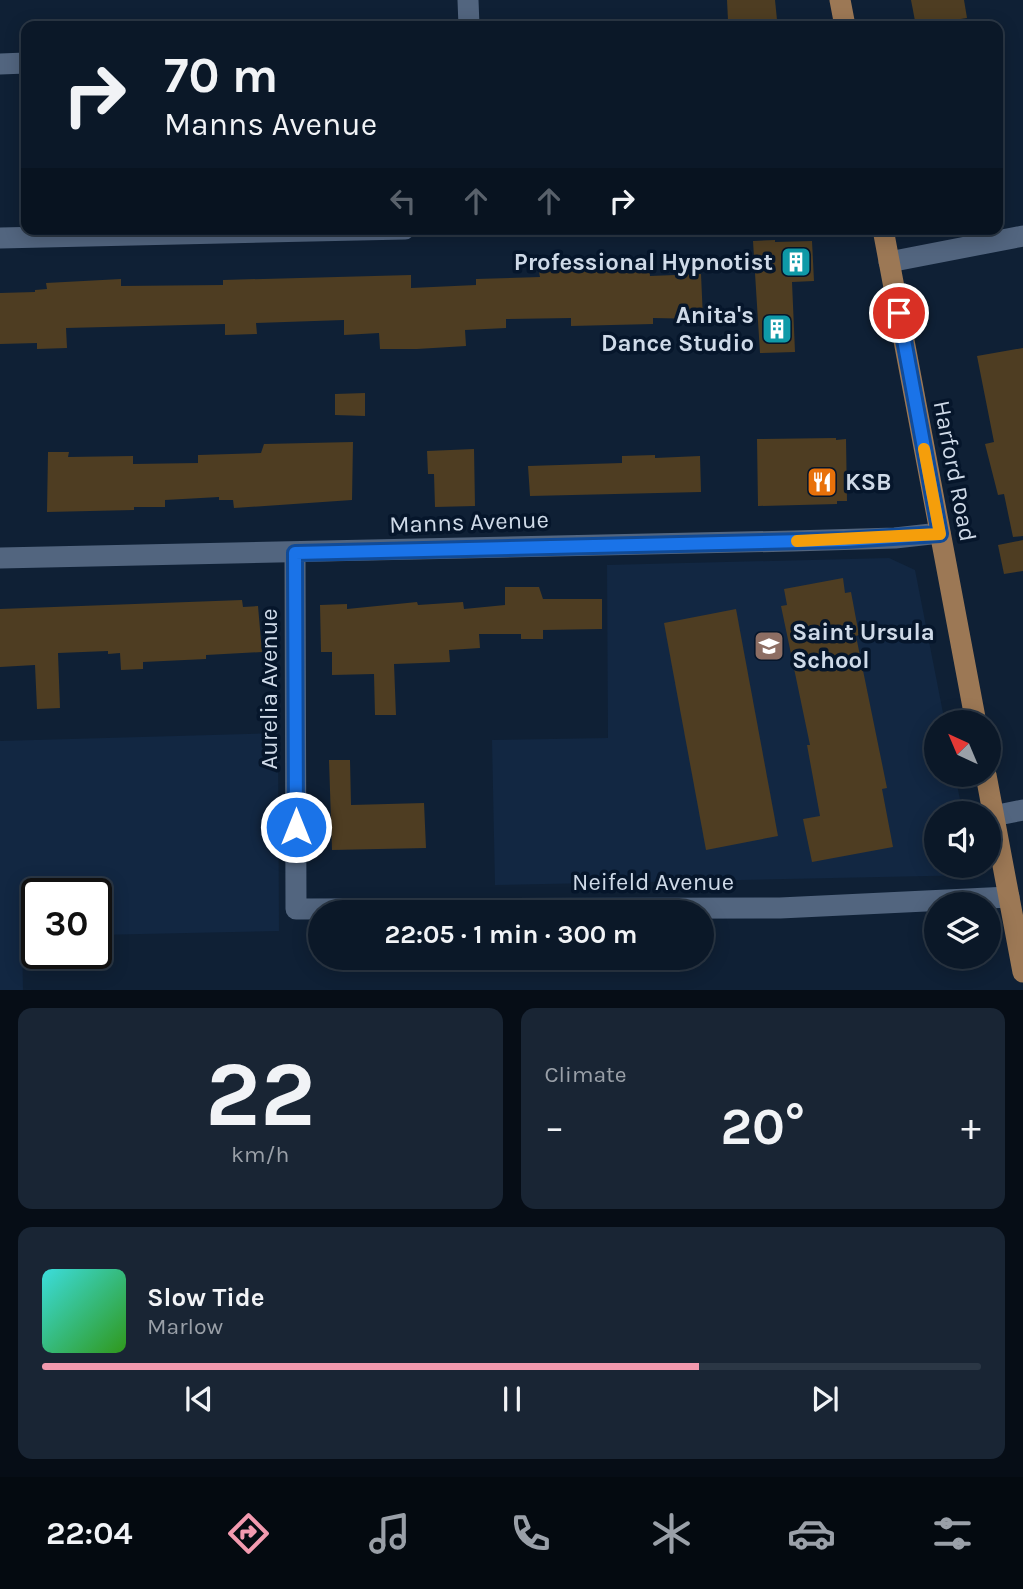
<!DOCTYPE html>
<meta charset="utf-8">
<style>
body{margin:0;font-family:Karla,sans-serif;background:#192534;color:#f1f3f6;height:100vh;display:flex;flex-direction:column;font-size:26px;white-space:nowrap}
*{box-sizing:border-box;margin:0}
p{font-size:23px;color:#9aa0a8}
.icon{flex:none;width:38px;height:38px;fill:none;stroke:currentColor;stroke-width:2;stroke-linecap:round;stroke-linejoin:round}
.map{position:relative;height:990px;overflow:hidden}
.details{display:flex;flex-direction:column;gap:18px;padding:18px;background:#060d16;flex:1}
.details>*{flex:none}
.hud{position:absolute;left:21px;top:21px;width:982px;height:214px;border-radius:14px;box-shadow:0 4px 18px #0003,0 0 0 2px #2b3745;background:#0b1828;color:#f1f3f6;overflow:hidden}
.needle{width:46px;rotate:316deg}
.fabs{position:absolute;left:924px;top:710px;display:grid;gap:14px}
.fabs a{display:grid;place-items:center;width:77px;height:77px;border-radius:50%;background:#0b1828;box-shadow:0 4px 18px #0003,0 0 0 2px #2b3745;font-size:35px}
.speed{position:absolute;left:21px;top:878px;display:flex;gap:14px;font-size:35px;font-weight:700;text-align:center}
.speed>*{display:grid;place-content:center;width:91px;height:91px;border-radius:50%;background:#0b1828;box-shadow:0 4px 18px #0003,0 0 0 2px #2b3745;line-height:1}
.speed .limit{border:4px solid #111;border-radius:10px;background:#fff;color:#111}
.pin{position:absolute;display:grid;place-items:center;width:60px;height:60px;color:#fff;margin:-30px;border:4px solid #fff;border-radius:50%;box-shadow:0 2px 7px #0007}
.me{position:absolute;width:77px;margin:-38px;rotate:0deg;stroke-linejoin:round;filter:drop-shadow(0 0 5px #0008)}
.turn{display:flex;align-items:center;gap:24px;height:147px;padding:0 28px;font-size:32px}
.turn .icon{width:91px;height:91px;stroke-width:2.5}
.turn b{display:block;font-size:49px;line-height:60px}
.lanes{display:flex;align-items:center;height:66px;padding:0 28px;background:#0003;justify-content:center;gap:35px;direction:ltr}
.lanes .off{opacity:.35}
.big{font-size:52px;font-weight:700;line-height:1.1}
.details .card{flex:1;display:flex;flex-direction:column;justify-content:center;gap:10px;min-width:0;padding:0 24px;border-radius:14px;background:#192534}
.details .dial{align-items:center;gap:0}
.dial b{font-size:91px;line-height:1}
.song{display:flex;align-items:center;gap:21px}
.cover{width:84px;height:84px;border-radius:10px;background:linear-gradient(135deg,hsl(180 70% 55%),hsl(110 70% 35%))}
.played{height:7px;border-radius:4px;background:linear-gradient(90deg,#f29aaf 70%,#2b3745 70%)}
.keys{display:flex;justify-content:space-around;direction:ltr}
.heat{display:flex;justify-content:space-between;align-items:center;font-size:38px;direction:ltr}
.details .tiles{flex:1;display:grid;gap:18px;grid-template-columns:1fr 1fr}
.card:last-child{grid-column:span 2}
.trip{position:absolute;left:308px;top:900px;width:406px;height:70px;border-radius:35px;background:#0b1828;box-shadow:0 4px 18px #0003,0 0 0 2px #2b3745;font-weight:700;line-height:70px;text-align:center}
.menu{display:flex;height:112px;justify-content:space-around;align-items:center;background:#040a10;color:#9aa0a8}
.menu .icon{width:49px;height:49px}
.menu .on{color:#f29aaf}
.menu b{font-size:32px;color:#f1f3f6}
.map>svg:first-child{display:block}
.built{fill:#122742}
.building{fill:#4e3d22}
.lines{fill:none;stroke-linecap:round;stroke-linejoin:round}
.minor{stroke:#52657f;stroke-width:21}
.major{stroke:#9c7855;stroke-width:21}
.route-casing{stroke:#114b97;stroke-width:18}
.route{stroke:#1a73e8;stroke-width:12}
.slow{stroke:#f59e0b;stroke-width:12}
.labels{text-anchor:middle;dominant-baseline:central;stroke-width:7;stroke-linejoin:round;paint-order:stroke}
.poi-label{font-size:24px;font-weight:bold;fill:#cfdae8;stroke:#06162b;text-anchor:end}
.street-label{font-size:24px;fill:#cfdae8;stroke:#06162b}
</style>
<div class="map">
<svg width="1023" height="991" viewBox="0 0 1023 991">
<rect width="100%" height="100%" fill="#0f2035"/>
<g class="built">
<polygon points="889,558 915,570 945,723 936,723 936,775 955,775 963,814 936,814 936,866 973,866 975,875 495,885 492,740 608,738 607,565"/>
<polygon points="278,733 279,931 96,935 96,894 37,894 37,937 22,938 23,990 0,990 0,741"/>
</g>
<g class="building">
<polygon points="727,0 775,0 777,20 728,20"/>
<polygon points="911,0 964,0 967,18 916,26"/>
<polygon points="775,240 775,242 812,241 814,281 792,282 795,352 760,353 753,241"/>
<polygon points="649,266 650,276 701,274 703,319 653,318 653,324 571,326 571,318 506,319 506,328 465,330 466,346 417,349 380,349 379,333 344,335 344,320 256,323 257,334 225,335 225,324 66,328 67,348 37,349 37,343 0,344 0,293 35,292 35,290 47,289 46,283 121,279 121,286 223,285 223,280 411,275 411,288 476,285 476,279 540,277 539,272"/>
<polygon points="1023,348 1023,536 1013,537 1004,494 998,495 985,444 994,442 977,356"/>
<polygon points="365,393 365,416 335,415 335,394"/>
<polygon points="836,438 836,440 846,439 847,501 837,501 837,504 758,506 757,439"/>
<polygon points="353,442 352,500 234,508 233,500 219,500 219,497 165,500 165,507 134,507 134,510 47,512 48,452 69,452 68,457 133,456 133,464 198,463 198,455 261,453 264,444"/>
<polygon points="474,449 475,506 435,507 434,474 428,474 427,451"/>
<polygon points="655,455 655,458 700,456 701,492 530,496 528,466 622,463 622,456"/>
<polygon points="1023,540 1023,571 1004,574 998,545"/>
<polygon points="843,578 845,593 851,592 859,635 856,636 887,788 882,789 893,847 812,862 803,819 820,816 807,745 810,745 781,606 787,605 784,589"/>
<polygon points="505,587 539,587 543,599 602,599 602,629 543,630 543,639 521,639 521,634 479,634 480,648 449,650 450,662 394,664 396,715 375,715 374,674 332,675 332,652 321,652 320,605 347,604 347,609 417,602 418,605 463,602 464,609 505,605"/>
<polygon points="242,600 243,607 258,606 262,652 206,655 206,659 143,662 143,669 121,670 120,653 108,654 108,651 58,653 60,708 37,709 35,665 0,667 0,609"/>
<polygon points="736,609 778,836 706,850 664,623"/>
<polygon points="329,760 350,760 351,805 424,803 426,848 332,850"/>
</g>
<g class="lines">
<g class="minor">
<polyline points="468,0 469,26"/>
<polyline points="0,64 26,63"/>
<polyline points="0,238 405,229"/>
<polyline points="889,262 1023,236"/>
<polyline points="295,553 296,909 780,908 1009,897"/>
<polyline points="0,558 793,541 895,538 940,533"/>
<polyline points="993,816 1023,810"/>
</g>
<g class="major">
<polyline points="840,0 845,26"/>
<polyline points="883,229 976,723"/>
<polyline points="986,775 1023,972"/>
</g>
</g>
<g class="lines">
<g class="route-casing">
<polyline id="route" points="296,827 295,553 845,540 940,534 899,313"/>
</g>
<use href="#route" class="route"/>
<polyline class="slow" points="797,541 940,534 924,449"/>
</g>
<defs>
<g id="building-square" transform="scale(1.575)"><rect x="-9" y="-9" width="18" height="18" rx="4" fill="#0f9aa8" stroke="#06162b"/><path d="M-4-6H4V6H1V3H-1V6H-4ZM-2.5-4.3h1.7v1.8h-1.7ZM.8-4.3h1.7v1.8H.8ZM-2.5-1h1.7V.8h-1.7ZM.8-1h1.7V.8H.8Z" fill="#fff"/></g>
<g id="restaurant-square" transform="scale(1.575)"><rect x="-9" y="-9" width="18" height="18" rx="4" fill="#e8710a" stroke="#06162b"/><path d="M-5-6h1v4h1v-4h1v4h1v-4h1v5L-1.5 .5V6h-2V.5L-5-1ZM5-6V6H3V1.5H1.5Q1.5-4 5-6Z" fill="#fff"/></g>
<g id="school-square" transform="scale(1.575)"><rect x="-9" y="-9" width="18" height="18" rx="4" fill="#8d6e63" stroke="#06162b"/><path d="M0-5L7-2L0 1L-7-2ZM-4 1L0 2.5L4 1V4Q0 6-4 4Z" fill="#fff"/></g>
</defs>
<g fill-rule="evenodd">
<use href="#building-square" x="796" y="262"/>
<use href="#building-square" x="777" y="329"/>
<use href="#restaurant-square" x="822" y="482"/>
<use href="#school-square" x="769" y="646"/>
</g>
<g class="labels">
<g class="poi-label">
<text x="773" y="262">Professional Hypnotist</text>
<text x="754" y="315">Anita's<tspan x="754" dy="28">Dance Studio</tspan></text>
<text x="845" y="482" text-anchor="start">KSB</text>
<text x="792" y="632" text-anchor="start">Saint Ursula<tspan x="792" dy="28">School</tspan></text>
</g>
<g class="street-label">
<text transform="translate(955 471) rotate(79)">Harford Road</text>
<text transform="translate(469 522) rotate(-2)">Manns Avenue</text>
<text transform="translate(269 689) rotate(-90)">Aurelia Avenue</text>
<text x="653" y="882">Neifeld Avenue</text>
</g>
</g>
</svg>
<div class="fabs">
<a><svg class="needle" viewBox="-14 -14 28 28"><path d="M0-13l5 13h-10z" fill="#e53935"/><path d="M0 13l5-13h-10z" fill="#9aa0a8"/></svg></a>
<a><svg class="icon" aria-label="sound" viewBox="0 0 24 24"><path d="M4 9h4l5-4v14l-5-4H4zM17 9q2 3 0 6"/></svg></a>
<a><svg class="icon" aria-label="layers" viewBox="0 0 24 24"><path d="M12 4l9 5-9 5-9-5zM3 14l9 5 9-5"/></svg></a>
</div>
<div class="speed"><div class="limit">30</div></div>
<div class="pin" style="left:899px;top:313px;background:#d93025"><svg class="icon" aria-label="arrive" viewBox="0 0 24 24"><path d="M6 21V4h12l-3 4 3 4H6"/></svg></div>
<svg class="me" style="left:296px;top:827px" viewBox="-20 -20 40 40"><circle r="17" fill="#1a73e8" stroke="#fff" stroke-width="3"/><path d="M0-11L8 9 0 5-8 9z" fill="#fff"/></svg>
<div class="trip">22:05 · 1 min · 300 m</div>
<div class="hud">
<div class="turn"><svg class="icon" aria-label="right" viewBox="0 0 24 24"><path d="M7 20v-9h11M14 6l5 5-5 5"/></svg><div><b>70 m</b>Manns Avenue</div></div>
<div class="lanes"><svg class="icon off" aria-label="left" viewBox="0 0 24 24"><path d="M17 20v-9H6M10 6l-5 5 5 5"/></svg><svg class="icon off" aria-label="ahead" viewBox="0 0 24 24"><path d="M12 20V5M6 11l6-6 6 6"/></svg><svg class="icon off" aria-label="ahead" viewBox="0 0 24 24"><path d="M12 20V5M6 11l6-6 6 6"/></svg><svg class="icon" aria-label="right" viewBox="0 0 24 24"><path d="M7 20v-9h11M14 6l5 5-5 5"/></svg></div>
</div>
</div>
<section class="details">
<div class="tiles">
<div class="card dial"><b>22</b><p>km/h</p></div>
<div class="card"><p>Climate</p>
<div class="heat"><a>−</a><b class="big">20°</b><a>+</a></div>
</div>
<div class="card">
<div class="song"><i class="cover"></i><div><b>Slow Tide</b><p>Marlow</p></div></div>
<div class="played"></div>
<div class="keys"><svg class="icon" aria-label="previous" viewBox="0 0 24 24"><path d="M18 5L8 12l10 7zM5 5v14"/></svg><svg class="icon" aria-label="pause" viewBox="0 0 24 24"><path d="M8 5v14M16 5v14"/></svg><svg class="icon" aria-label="next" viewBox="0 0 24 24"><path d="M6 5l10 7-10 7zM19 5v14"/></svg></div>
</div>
</div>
</section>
<nav class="menu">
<b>22:04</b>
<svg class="icon on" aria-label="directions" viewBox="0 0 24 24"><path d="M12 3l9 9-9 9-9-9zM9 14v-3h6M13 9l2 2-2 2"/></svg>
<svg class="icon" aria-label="music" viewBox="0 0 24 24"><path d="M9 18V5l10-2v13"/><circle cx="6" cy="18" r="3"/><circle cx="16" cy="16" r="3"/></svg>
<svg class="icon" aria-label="phone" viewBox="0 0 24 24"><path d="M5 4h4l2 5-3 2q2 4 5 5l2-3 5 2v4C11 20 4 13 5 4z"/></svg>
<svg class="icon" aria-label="climate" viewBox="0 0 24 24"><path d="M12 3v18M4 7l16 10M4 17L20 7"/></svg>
<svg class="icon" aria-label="car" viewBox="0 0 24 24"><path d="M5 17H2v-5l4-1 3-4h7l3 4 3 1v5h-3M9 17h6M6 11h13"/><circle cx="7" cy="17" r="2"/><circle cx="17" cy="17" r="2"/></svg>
<svg class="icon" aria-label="filters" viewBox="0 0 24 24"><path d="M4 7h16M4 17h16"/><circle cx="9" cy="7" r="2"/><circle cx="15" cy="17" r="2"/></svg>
</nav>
